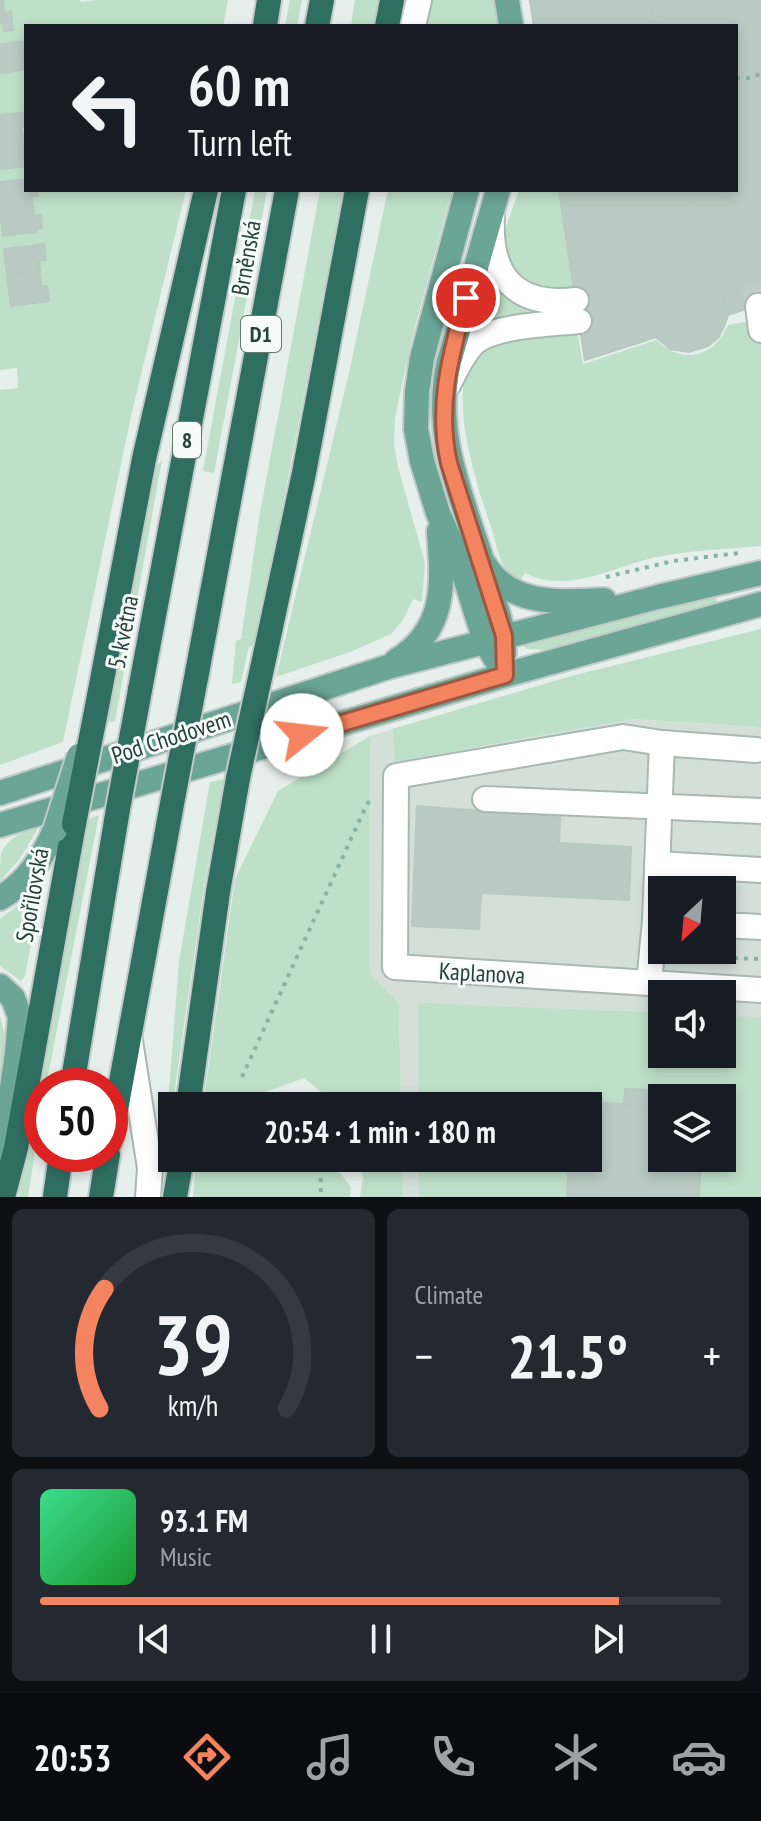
<!DOCTYPE html>
<meta charset="utf-8">
<style>
body{margin:0;font-family:"PT Sans Narrow",sans-serif;background:#242831;color:#f1f3f6;height:100vh;display:flex;flex-direction:column;font-size:30px;white-space:nowrap}
*{box-sizing:border-box;margin:0}
p{font-size:26px;color:#9ea1a6}
.icon{flex:none;width:44px;height:44px;fill:none;stroke:currentColor;stroke-width:2;stroke-linecap:round;stroke-linejoin:round}
.map{position:relative;height:1197px;overflow:hidden}
.details{display:flex;flex-direction:column;gap:12px;padding:12px;background:#0d0f14;flex:1}
.details>*{flex:none}
.banner{position:absolute;left:24px;top:24px;width:714px;height:168px;border-radius:0px;box-shadow:0 4px 12px #0003;background:#171b24;color:#f1f3f6;overflow:hidden}
.needle{width:52px;rotate:206deg}
.buttons{position:absolute;left:648px;top:876px;display:grid;gap:16px}
.buttons a{display:grid;place-items:center;width:88px;height:88px;border-radius:0px;background:#171b24;box-shadow:0 4px 12px #0003;font-size:40px}
.speed{position:absolute;left:24px;top:1068px;display:flex;gap:16px;font-size:40px;font-weight:700;text-align:center}
.speed>*{display:grid;place-content:center;width:104px;height:104px;border-radius:50%;background:#171b24;box-shadow:0 4px 12px #0003;line-height:1}
.speed .limit{border:12px solid #d22;background:#fff;color:#111}
.pin{position:absolute;display:grid;place-items:center;width:68px;height:68px;color:#fff;margin:-34px;border:4px solid #fff;border-radius:50%;box-shadow:0 2px 8px #0007}
.me{position:absolute;width:88px;margin:-44px;rotate:74deg;stroke-linejoin:round;filter:drop-shadow(0 0 6px #0008)}
.turn{display:flex;align-items:center;gap:28px;height:168px;padding:0 32px;font-size:36px}
.turn .icon{width:104px;height:104px;stroke-width:2.5}
.turn b{display:block;font-size:56px;line-height:68px}
.big{font-size:60px;font-weight:700;line-height:1.1}
.details .tile{flex:1;display:flex;flex-direction:column;justify-content:center;gap:12px;min-width:0;padding:0 28px;border-radius:12px;background:#242831}
.details .dial{align-items:center;gap:0}
.dial svg{height:208px;overflow:visible;fill:none;stroke:#363941;stroke-width:7;stroke-linecap:round;text-anchor:middle}
.dial text{fill:#f1f3f6;stroke:none}
.song{display:flex;align-items:center;gap:24px}
.cover{width:96px;height:96px;border-radius:12px;background:linear-gradient(135deg,hsl(150 70% 55%),hsl(130 70% 35%))}
.played{height:8px;border-radius:4px;background:linear-gradient(90deg,#f4845f 85%,#363941 85%)}
.keys{display:flex;justify-content:space-around;direction:ltr}
.heat{display:flex;justify-content:space-between;align-items:center;font-size:44px;direction:ltr}
.details .tiles{flex:1;display:grid;gap:12px;grid-template-columns:1fr 1fr}
.tile:last-child{grid-column:span 2}
.trip{position:absolute;left:158px;top:1092px;width:444px;height:80px;border-radius:0px;background:#171b24;box-shadow:0 4px 12px #0003;font-weight:700;line-height:80px;text-align:center}
.dock{display:flex;height:128px;justify-content:space-around;align-items:center;background:#090b0e;color:#9ea1a6}
.dock .icon{width:56px;height:56px}
.dock .current{color:#f4845f}
.dock b{font-size:36px;color:#f1f3f6}
.map>svg:first-child{display:block}
.built{fill:#d4dfda;fill-rule:evenodd}
.green{fill:#bfe0c8;fill-rule:evenodd}
.building{fill:#bbcac4;stroke:#b8c9c2;stroke-width:2}
.lines{fill:none;stroke-linecap:round;stroke-linejoin:round}
.minor-tunnel{stroke:#bfccc8;stroke-width:24;stroke-dasharray:24 12;stroke-linecap:butt}
.minor-casing{stroke:#a8b8b2;stroke-width:28}
.major-casing{stroke:#c2cac8;stroke-width:28}
.highway-casing{stroke:#c2cac8;stroke-width:28}
.path{stroke:#86b3a5;stroke-width:4;stroke-dasharray:4 6;stroke-linecap:butt}
.minor{stroke:#fff;stroke-width:24}
.major{stroke:#6aa596;stroke-width:24}
.highway{stroke:#2f6f62;stroke-width:24}
.major-bridge-casing{stroke:#c2cac8;stroke-width:28;stroke-linecap:butt}
.highway-bridge-casing{stroke:#c2cac8;stroke-width:28;stroke-linecap:butt}
.major-bridge{stroke:#6aa596;stroke-width:24}
.highway-bridge{stroke:#2f6f62;stroke-width:24}
.route-casing{stroke:#9f563e;stroke-width:20}
.route{stroke:#f4845f;stroke-width:14}
.labels{text-anchor:middle;dominant-baseline:central;stroke-width:6;stroke-linejoin:round;paint-order:stroke}
.shield{fill:#f7fbf9;stroke:#637a73;stroke-width:2}
.shield-label{font-size:22px;font-weight:bold;fill:#24423a}
.street-label{font-size:24px;fill:#24423a;stroke:#f7fbf9}
</style>
<div class="map">
<svg width="761" height="1197" viewBox="0 0 761 1197">
<rect width="100%" height="100%" fill="#e6efeb"/>
<path class="built" d="M633 719 761 727V1197H403L402 1158H588V1106H401L399 1003 369 974 370 736 392 729 395 762ZM662 890H722V950H662ZM662 994H722V1054H662ZM662 1098H722V1158H662Z"/>
<g class="green">
<polygon points="3,0 80,0 81,2 97,0 228,0 223,26 26,26 26,41 0,44 0,23 3,23 4,30 13,30 11,13 4,13"/>
<polygon points="290,0 302,0 297,26 285,26"/>
<polygon points="355,0 378,0 374,26 351,26"/>
<polygon points="428,0 499,0 503,26 423,26"/>
<polygon points="26,55 26,112 0,115 0,73"/>
<polygon points="21,127 26,127 26,179 0,182 0,169 25,166"/>
<path d="M37 190H186L131 416 63 742 0 765V390L18 388 17 368 0 370V211L3 236 35 232 36 229 42 228 41 215 34 216 31 197 38 196ZM44 244 46 260 39 261 41 286 49 301 11 306 4 249Z"/>
<polygon points="255,190 267,190 214,473 203,471"/>
<polygon points="320,190 344,190 267,585 253,646 249,647 241,682 232,684 236,641 241,639 260,513"/>
<polygon points="388,190 452,190 411,342 395,418 394,443 398,467 425,563 422,602 413,599 403,620 391,634 350,652 276,677 349,373"/>
<path d="M519 190H559L575 290C546 295 504 281 504 245 503 228 514 207 519 190Z"/>
<polygon points="492,277 551,311 474,330 488,280"/>
<path d="M744 322 761 330V546C728 549 695 550 662 556 617 564 570 596 525 573L519 582 507 573C499 560 496 542 491 527 478 489 444 388 476 354 494 335 551 334 577 331L583 364 656 340C682 365 714 358 728 325Z"/>
<polygon points="162,460 115,721 103,723 154,469"/>
<polygon points="716,597 717,602 548,650 527,649 522,645"/>
<polygon points="761,629 761,727 633,719 395,762 392,729 571,676"/>
<polygon points="370,736 369,973 399,1003 401,1106 339,1106 304,1078 257,1095 277,1106 203,1106 235,879 278,791"/>
<polygon points="224,779 204,887 171,1116 167,1116 179,961 210,782"/>
<polygon points="99,815 46,1086 42,1086 42,1107 28,1197 19,1197 27,1139 86,820"/>
<path d="M39 827 19 860 0 881C0 873 0 861 1 854 5 839 26 830 39 827Z"/>
<polygon points="44,879 25,976 21,981 0,966 0,919 21,903"/>
<polygon points="418,1003 662,1013 662,1054 722,1054 722,1016 761,1017 761,1197 699,1197 701,1158 722,1158 722,1098 662,1098 662,1105 651,1105 625,1089 624,1104 573,1101 572,1106 419,1106"/>
<polygon points="0,1016 7,1044 0,1112"/>
<polygon points="196,1158 328,1158 351,1187 350,1197 193,1197"/>
<polygon points="357,1158 402,1158 403,1197 360,1197 363,1177"/>
<polygon points="419,1158 569,1158 567,1197 419,1197"/>
</g>
<g class="building">
<polygon points="0,0 3,0 4,13 11,12 13,30 4,31 3,23 0,23"/>
<polygon points="530,0 761,0 761,304 728,315 723,329 713,341 700,348 685,350 671,347 656,337 585,360 559,190 736,190 736,26 534,26"/>
<polygon points="530,0 651,0 656,26 534,26"/>
<polygon points="26,41 26,55 23,56 24,70 0,73 0,44"/>
<polygon points="26,112 26,127 21,127 23,139 0,142 0,115"/>
<polygon points="23,139 25,166 0,169 0,142"/>
<polygon points="26,179 26,190 37,190 38,196 31,197 33,206 0,208 0,182"/>
<polygon points="559,190 687,190 728,315 719,337 708,346 689,352 670,349 656,337 585,360"/>
<polygon points="33,206 34,216 41,215 42,228 36,229 36,232 3,236 0,208"/>
<polygon points="44,244 46,260 39,261 40,272 7,275 4,249"/>
<polygon points="40,272 41,286 47,286 49,301 11,306 7,275"/>
<polygon points="417,806 560,817 559,843 631,847 629,900 481,893 479,929 412,926"/>
<polygon points="625,1089 652,1090 651,1107 624,1106"/>
<polygon points="572,1101 624,1104 624,1106 662,1105 662,1158 701,1158 699,1197 567,1197 569,1158 588,1158 588,1106 572,1106"/>
</g>
<g class="lines">
<polyline class="minor-tunnel" points="758,306 753,279 761,276"/>
<g class="minor-casing">
<g id="minor">
<polyline points="413,26 419,0"/>
<path d="M492 218C489 277 516 307 576 300"/>
<polyline points="758,306 761,330"/>
<path d="M448 385C456 370 463 353 475 342 496 325 552 324 579 321"/>
<polyline points="662,743 623,737 396,776 395,967 761,990"/>
<polyline points="485,799 761,811"/>
<polyline points="657,864 761,870"/>
<polyline points="722,925 761,927"/>
<polyline points="649,983 655,921 662,743 756,750"/>
<polyline points="130,1041 150,1168 148,1197"/>
</g>
</g>
<g class="major-casing">
<g id="major">
<polyline points="507,0 511,26"/>
<polyline points="467,190 422,358 417,392 416,429 422,461 438,513 462,568 485,641 505,675"/>
<path d="M498 190 449 362C435 423 453 474 472 531 482 559 490 587 498 614L504 636V653"/>
<path d="M485 565C511 607 561 602 604 600"/>
<path d="M396 661C447 630 443 583 439 531"/>
<polyline points="0,793 388,667 658,597 761,573"/>
<polyline points="0,825 505,675 761,604"/>
<path d="M0 898C28 882 42 858 55 830"/>
<polyline points="0,986 13,998 20,1017 17,1053 4,1145 3,1176"/>
</g>
</g>
<g class="highway-casing">
<g id="highway">
<polyline points="265,26 269,0"/>
<polyline points="317,26 322,0"/>
<polyline points="387,26 392,0"/>
<polyline points="265,655 304,473 357,190"/>
<polyline points="197,673 287,190"/>
<polyline points="140,690 234,190"/>
<polyline points="99,696 144,459 206,190"/>
<polyline points="72,1086 118,809"/>
<polyline points="188,1106 218,892 238,778"/>
<polyline points="110,1142 174,793"/>
<polyline points="3,1197 16,1148 74,824"/>
<polyline points="55,1197 61,1154"/>
<polyline points="101,1197 108,1154"/>
<polyline points="175,1197 182,1158"/>
</g>
</g>
<g class="path">
<polyline points="736,78 748,78 761,74"/>
<polyline points="606,577 673,561 739,553"/>
<polyline points="674,956 761,959"/>
<polyline points="242,1077 367,804 374,797"/>
<polyline points="279,1093 292,1106"/>
<polyline points="320,1158 321,1197"/>
</g>
<use href="#minor" class="minor"/>
<use href="#major" class="major"/>
<use href="#highway" class="highway"/>
<g class="major-bridge-casing">
<polyline id="major-bridge" points="55,830 79,756"/>
</g>
<g class="highway-bridge-casing">
<g id="highway-bridge">
<polyline points="238,778 265,655"/>
<polyline points="174,793 197,673"/>
<polyline points="118,809 140,690"/>
<polyline points="74,824 99,696"/>
</g>
</g>
<use href="#major-bridge" class="major-bridge"/>
<use href="#highway-bridge" class="highway-bridge"/>
</g>
<g class="lines">
<g class="route-casing">
<path id="route" d="M302 735 505 675 504 636 449 463C436 405 451 354 466 298"/>
</g>
<use href="#route" class="route"/>
</g>
<g class="labels">
<g class="shield">
<rect x="241" y="316" width="40" height="36" rx="6"/>
<rect x="173" y="422" width="28" height="36" rx="6"/>
</g>
<g class="shield-label">
<text x="261" y="334">D1</text>
<text x="187" y="440">8</text>
</g>
<g class="street-label">
<text transform="translate(246 258) rotate(-80)">Brněnská</text>
<text transform="translate(123 632) rotate(-79)">5. května</text>
<text transform="translate(171 737) rotate(-18)">Pod Chodovem</text>
<text transform="translate(32 895) rotate(-80)">Spořilovská</text>
<text transform="translate(482 973) rotate(3)">Kaplanova</text>
</g>
</g>
</svg>
<div class="buttons">
<a><svg class="needle" viewBox="-14 -14 28 28"><path d="M0-13l5 13h-10z" fill="#e53935"/><path d="M0 13l5-13h-10z" fill="#9ea1a6"/></svg></a>
<a><svg class="icon" aria-label="sound" viewBox="0 0 24 24"><path d="M4 9h4l5-4v14l-5-4H4zM17 9q2 3 0 6"/></svg></a>
<a><svg class="icon" aria-label="layers" viewBox="0 0 24 24"><path d="M12 4l9 5-9 5-9-5zM3 14l9 5 9-5"/></svg></a>
</div>
<div class="speed"><div class="limit">50</div></div>
<div class="pin" style="left:466px;top:298px;background:#d93025"><svg class="icon" aria-label="arrive" viewBox="0 0 24 24"><path d="M6 21V4h12l-3 4 3 4H6"/></svg></div>
<svg class="me" style="left:302px;top:735px" viewBox="-20 -20 40 40"><circle r="19" fill="#fff"/><path d="M0-13L10 11 0 6-10 11z" fill="#f4845f"/></svg>
<div class="trip">20:54 · 1 min · 180 m</div>
<div class="banner">
<div class="turn"><svg class="icon" aria-label="left" viewBox="0 0 24 24"><path d="M17 20v-9H6M10 6l-5 5 5 5"/></svg><div><b>60 m</b>Turn left</div></div>
</div>
</div>
<section class="details">
<div class="tiles">
<div class="tile dial"><svg viewBox="0 0 100 80">
<path d="M14 69A42 42 0 1 1 86 69"/>
<path d="M14 69A42 42 0 0 1 16 23" stroke="#f4845f"/>
<text x="50" y="56" font-size="32" font-weight="700">39</text>
<text x="50" y="72" font-size="11">km/h</text>
</svg></div>
<div class="tile"><p>Climate</p>
<div class="heat"><a>−</a><b class="big">21.5°</b><a>+</a></div>
</div>
<div class="tile">
<div class="song"><i class="cover"></i><div><b>93.1 FM</b><p>Music</p></div></div>
<div class="played"></div>
<div class="keys"><svg class="icon" aria-label="previous" viewBox="0 0 24 24"><path d="M18 5L8 12l10 7zM5 5v14"/></svg><svg class="icon" aria-label="pause" viewBox="0 0 24 24"><path d="M8 5v14M16 5v14"/></svg><svg class="icon" aria-label="next" viewBox="0 0 24 24"><path d="M6 5l10 7-10 7zM19 5v14"/></svg></div>
</div>
</div>
</section>
<nav class="dock">
<b>20:53</b>
<svg class="icon current" aria-label="directions" viewBox="0 0 24 24"><path d="M12 3l9 9-9 9-9-9zM9 14v-3h6M13 9l2 2-2 2"/></svg>
<svg class="icon" aria-label="music" viewBox="0 0 24 24"><path d="M9 18V5l10-2v13"/><circle cx="6" cy="18" r="3"/><circle cx="16" cy="16" r="3"/></svg>
<svg class="icon" aria-label="phone" viewBox="0 0 24 24"><path d="M5 4h4l2 5-3 2q2 4 5 5l2-3 5 2v4C11 20 4 13 5 4z"/></svg>
<svg class="icon" aria-label="climate" viewBox="0 0 24 24"><path d="M12 3v18M4 7l16 10M4 17L20 7"/></svg>
<svg class="icon" aria-label="car" viewBox="0 0 24 24"><path d="M5 17H2v-5l4-1 3-4h7l3 4 3 1v5h-3M9 17h6M6 11h13"/><circle cx="7" cy="17" r="2"/><circle cx="17" cy="17" r="2"/></svg>
</nav>
